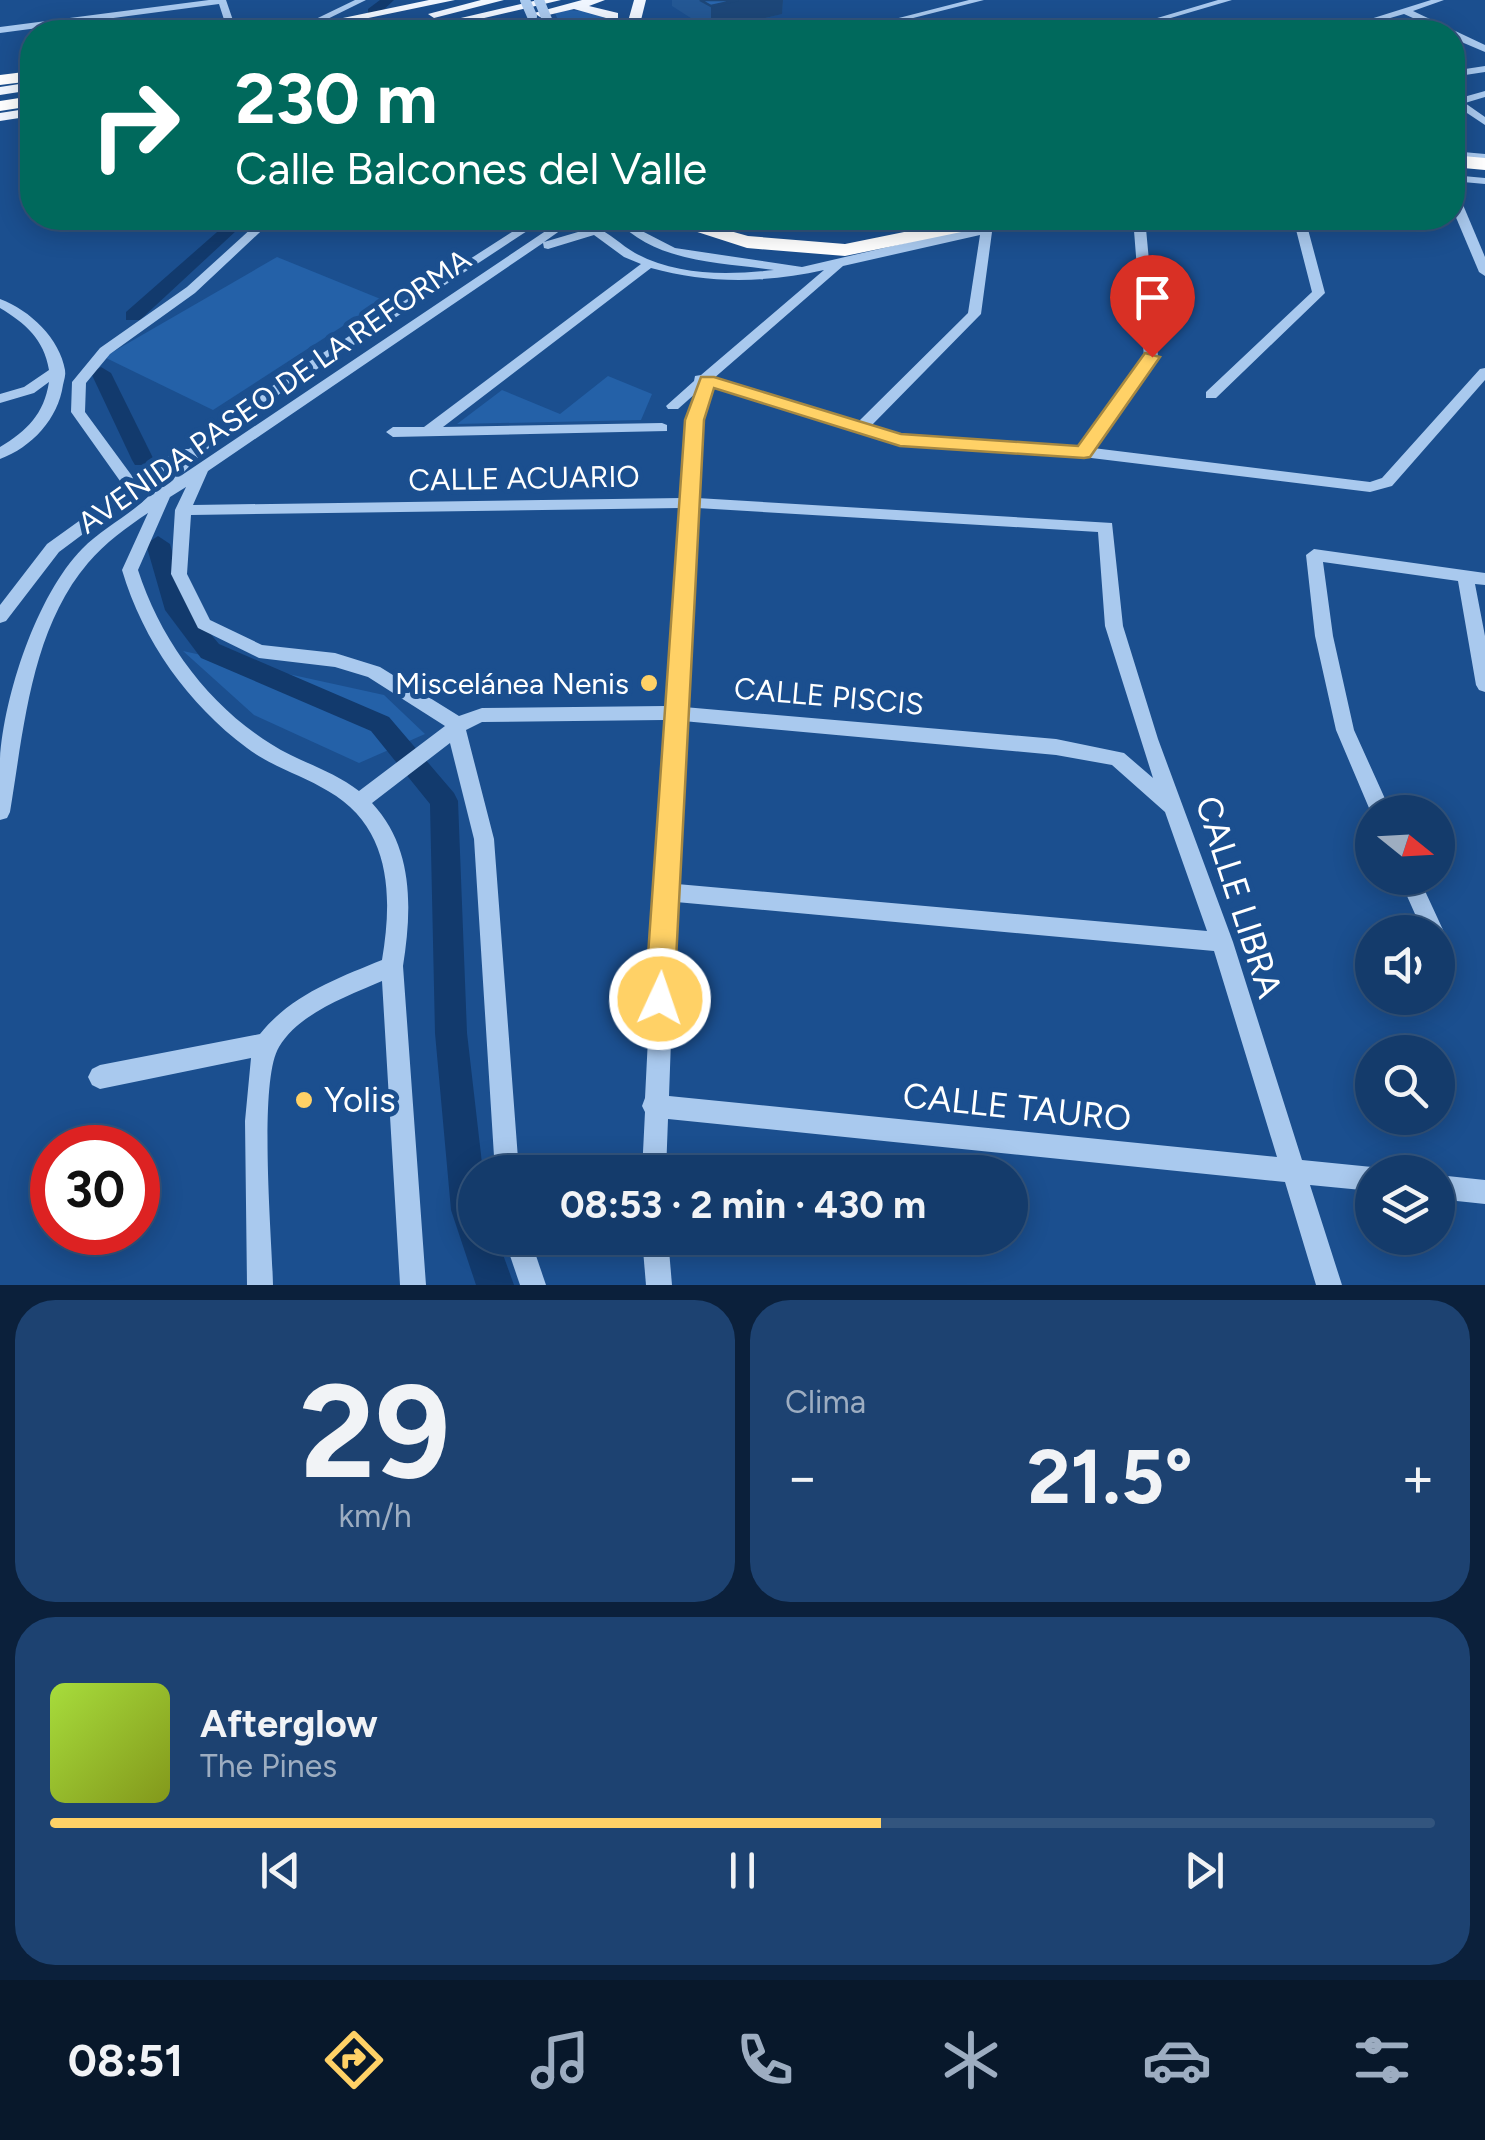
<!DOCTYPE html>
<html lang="es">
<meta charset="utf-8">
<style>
body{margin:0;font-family:Figtree,sans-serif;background:#1d4271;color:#f1f3f6;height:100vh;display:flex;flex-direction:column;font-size:38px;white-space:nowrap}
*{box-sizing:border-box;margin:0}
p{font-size:32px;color:#9dadc1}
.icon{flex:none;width:55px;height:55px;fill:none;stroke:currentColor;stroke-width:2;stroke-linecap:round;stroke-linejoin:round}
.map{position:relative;height:1285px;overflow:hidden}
.side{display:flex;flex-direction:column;gap:15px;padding:15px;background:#0b203b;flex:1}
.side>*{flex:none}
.hud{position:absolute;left:20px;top:20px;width:1445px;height:210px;border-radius:40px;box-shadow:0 5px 25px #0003,0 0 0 2px #33557e;background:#00695c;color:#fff;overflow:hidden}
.needle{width:65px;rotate:108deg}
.buttons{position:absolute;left:1355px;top:795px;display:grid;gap:20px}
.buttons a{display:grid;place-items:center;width:100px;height:100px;border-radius:50%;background:#143b6b;box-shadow:0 5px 25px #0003,0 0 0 2px #33557e;font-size:50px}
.speed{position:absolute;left:30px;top:1125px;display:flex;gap:20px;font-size:50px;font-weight:700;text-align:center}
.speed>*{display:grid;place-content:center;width:130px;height:130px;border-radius:50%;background:#143b6b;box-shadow:0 5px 25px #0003,0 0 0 2px #33557e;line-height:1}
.speed .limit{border:15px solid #d22;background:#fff;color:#111}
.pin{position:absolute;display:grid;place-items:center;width:85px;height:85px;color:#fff;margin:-102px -42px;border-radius:50% 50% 50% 0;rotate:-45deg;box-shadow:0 0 10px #0007}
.pin .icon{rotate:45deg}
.me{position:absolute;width:110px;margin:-55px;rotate:3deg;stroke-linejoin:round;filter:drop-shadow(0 0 8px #0008)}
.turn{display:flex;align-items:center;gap:35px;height:210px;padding:0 50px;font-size:45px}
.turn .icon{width:130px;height:130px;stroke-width:2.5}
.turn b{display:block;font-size:70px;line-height:85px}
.big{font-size:75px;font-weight:700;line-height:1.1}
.side .widget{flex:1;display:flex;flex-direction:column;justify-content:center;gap:15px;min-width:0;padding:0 35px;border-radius:40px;background:#1d4271}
.side .dial{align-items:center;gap:0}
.dial b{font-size:130px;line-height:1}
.song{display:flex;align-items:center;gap:30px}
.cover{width:120px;height:120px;border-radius:15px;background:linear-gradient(135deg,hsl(80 70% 55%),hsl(70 70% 35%))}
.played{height:10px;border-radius:5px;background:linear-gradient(90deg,#ffd166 60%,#33557e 60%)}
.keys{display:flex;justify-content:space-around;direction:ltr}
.heat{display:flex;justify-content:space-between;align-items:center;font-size:55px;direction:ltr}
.side .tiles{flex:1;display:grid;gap:15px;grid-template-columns:1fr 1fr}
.widget:last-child{grid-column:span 2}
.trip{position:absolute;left:458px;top:1155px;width:570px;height:100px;border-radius:50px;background:#143b6b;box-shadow:0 5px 25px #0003,0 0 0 2px #33557e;font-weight:700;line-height:100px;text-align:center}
.tabs{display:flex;height:160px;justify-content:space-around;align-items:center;background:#08182b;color:#9dadc1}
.tabs .icon{width:70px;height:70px}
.tabs .current{color:#ffd166}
.tabs b{font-size:45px;color:#f1f3f6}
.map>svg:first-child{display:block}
.green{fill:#2461a8}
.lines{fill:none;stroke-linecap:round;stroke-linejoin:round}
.canal{fill:#123a6d;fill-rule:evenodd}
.minor{fill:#a9c9ee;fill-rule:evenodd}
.major{fill:#f0f6ff;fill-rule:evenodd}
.highway{fill:#fff;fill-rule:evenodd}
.minor-bridge{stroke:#a9c9ee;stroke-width:10}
.wall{fill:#245895}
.shaded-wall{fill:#1d4779}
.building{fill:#2a66ad;stroke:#1d4779;stroke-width:2.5}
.route{fill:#ffd166;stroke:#a68842;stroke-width:2.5}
.poi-dot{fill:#ffd166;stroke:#1b4f8f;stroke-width:4}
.labels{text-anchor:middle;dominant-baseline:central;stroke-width:10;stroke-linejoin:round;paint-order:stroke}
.street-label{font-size:30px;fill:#fff;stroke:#1b4f8f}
.poi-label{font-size:30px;fill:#fff;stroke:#1b4f8f;text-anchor:end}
.near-street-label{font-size:35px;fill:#fff;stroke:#1b4f8f}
.near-poi-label{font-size:35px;fill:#fff;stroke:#1b4f8f;text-anchor:start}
</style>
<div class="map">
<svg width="1485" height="1285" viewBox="0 0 1485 1285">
<rect width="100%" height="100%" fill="#1b4f8f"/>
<g class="green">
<polygon points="566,10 603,12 604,32 563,32 555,13"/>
<polygon points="277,257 383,300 213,410 104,357"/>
<polygon points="608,376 652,394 641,420 457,424 502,390 560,414"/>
<polygon points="183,651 384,695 425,734 359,763 254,715"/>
</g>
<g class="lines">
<g class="canal">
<polygon points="380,0 394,0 378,15 368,15 368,9"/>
<polygon points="233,218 250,218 140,320 126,320 126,312"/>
<polygon points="101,367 111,373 154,460 151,465 135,465 132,460 91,373"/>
<polygon points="158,536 170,544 188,607 219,644 389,717 454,793 458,801 467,1033 483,1172 475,1172 475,1238 497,1238 514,1285 476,1285 451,1210 435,1033 430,804 371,731 201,658 165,610 146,544"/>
</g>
<g class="minor">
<polygon points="209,0 226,0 237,32 228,32 219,4 0,33 0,27"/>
<polygon points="355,0 366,0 301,32 293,30"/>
<polygon points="969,0 984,0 858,32 844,32"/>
<polygon points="1218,0 1232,0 1123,32 1110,32"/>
<polygon points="1431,0 1444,0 1413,11 1485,45 1485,52 1452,38 1452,32 1444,32 1404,14 1342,32 1329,32"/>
<polygon points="529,14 535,14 542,32 534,32"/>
<polygon points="1485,66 1485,72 1452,77 1452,71"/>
<polygon points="1485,91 1485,97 1465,103 1485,117 1485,125 1452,103 1453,100"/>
<polygon points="1452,151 1485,154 1485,160 1452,157"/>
<polygon points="1452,175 1485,178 1485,184 1452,181"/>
<polygon points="1452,190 1458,193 1485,257 1485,276 1479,272 1452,208"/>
<path d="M263 218H275L195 293 110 354 86 383 85 412 135 480 179 449H189L279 381 534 218H547L282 392 201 454 179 477 565 218H578L544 242 595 227C610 233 621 245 635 253 677 276 727 275 774 270 719 262 654 263 615 218H627L640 230 675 248 802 267 987 224 1027 218H1047L1045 220 992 232 981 314 871 426 901 435 1079 447 1144 357 1133 218H1145L1158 357 1093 448 1370 482 1382 478 1480 369 1485 368V380L1392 486 1370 492 1083 457 900 445 712 387 702 421 697 498 1112 523 1123 626 1158 739 1233 942 1302 1160 1372 1167 1382 1172H1372V1191L1310 1185 1342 1285H1316L1285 1182 668 1119 666 1172H642L645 1112 642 1106 645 1098 664 720 482 722 466 730 494 839 519 1172H495L474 839 450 743 372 803C414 848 412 909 403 966L426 1285H400L382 981C348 996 299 1013 279 1047 258 1081 272 1238 273 1285H247L245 1121 251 1058 100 1089 92 1085 88 1077 92 1069 100 1065 260 1034C291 995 338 978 382 960 393 895 391 827 328 791 302 775 272 767 247 748 188 704 143 641 122 570L148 513C127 527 105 543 88 563 31 630 24 728 10 812L7 818 0 820C0 800 0 779 0 759 4 695 37 595 82 549 108 522 150 507 165 473L59 552 6 621 0 623V605L47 544 125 488 71 412 72 382 100 348 187 287ZM594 235 624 257 641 264 424 427H393L386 432 393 437 667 431V425L662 423 443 427 651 268C708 284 766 283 824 270L701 375 695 376 694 381 666 406 668 409H678L696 393 688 421 682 498 193 505 208 471 543 243 544 248 548 249ZM980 235 968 313 858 422 713 379 843 266ZM186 487 175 510 171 574 198 628 259 658 335 667 368 677 445 726 359 791C332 770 299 762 271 744 208 705 160 639 138 570L170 497ZM681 508 665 706 482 708 459 716 380 667 335 653 262 645 210 620 187 574 191 515ZM697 508 1098 532 1105 626 1153 778 1124 753 1056 739 684 707ZM683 721 1056 755 1112 765 1165 812 1207 931 677 884ZM676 902 1214 951 1277 1157 669 1096Z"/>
<path d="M719 218C744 216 767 222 792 223 824 224 857 216 889 218L883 222 793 231 725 222Z"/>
<polygon points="1293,218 1305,218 1325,293 1216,398 1206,398 1206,392 1312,292"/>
<path d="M0 299C30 310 60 339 65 370 66 375 64 380 63 385 58 419 32 447 0 459V447C27 431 44 414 49 382L34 393 0 403V394L24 387 49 370C44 339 25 323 0 308Z"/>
<polygon points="1314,549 1485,573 1485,585 1475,584 1485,636 1485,692 1479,690 1476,685 1458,581 1323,562 1333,636 1354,730 1391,812 1372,812 1372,815 1336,730 1315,636 1306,555"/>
<polygon points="1399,878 1419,878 1444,932 1442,936 1446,937 1452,952 1449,959 1438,961 1438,932 1423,932"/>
<polygon points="1438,1175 1485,1180 1485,1204 1438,1199"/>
<polygon points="504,1238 530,1238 546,1285 520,1285"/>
<polygon points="642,1238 668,1238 672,1285 646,1285"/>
</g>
<g class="major">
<polygon points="429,0 455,0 301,32 276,32"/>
<polygon points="481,0 504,0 434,18 428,14"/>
<polygon points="538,0 561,0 424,32 401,32"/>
<polygon points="582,0 605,0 589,6 618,13 618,32 606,32 606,18 574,9 540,17 534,13"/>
<polygon points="634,0 646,0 638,32 625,32"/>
<polygon points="32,82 32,90 0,95 0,87"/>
<polygon points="32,108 32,116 0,121 0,113"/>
</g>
<g class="highway">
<polygon points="32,71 32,81 0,85 0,75"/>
<polygon points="32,96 32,106 0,111 0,101"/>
<polygon points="1452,155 1485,158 1485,170 1452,167"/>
<polygon points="654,218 684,218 748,236 845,244 973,218 1010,218 1000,224 845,256 747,248"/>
</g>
<g class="minor-bridge">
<polyline points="525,0 532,16"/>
<polyline points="539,0 548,22"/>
</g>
</g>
<polygon class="wall" points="672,0 783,0 782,14 711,31 672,6"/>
<polygon class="shaded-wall" points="738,0 783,0 782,14 711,31 711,6"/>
<polygon class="building" points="700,0 738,0 711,6"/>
<polygon class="route" points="1145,353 1160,357 1090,457 1084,458 900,446 714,388 704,420 674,999 670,1008 660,1013 649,1008 645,999 685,420 701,377 714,377 901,434 1078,446"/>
<g class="poi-dot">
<circle cx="649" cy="683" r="10"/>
<circle cx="304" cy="1100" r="10"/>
</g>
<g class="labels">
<g class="street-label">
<text transform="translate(274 391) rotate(-35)">AVENIDA PASEO DE LA REFORMA</text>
<text transform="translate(524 478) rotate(-1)">CALLE ACUARIO</text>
<text transform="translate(829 696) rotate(5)">CALLE PISCIS</text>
</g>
<g class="poi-label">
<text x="629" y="683">Miscelánea Nenis</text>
</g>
<g class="near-street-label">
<text transform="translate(1239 897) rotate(72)">CALLE LIBRA</text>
<text transform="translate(1017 1107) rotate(6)">CALLE TAURO</text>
</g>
<g class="near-poi-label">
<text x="324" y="1100">Yolis</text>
</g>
</g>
</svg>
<div class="buttons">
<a><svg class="needle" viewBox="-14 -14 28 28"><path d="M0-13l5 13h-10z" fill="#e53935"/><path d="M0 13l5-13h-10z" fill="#9dadc1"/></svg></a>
<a><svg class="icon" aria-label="sound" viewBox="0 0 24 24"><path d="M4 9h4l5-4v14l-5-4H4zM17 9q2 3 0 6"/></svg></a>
<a><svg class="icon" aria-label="search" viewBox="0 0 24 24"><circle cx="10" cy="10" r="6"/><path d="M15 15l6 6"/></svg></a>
<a><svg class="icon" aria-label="layers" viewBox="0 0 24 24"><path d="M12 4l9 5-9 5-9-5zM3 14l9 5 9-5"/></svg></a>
</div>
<div class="speed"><div class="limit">30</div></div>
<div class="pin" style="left:1152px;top:357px;background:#d93025"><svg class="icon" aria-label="arrive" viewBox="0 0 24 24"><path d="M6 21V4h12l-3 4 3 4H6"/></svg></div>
<svg class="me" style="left:660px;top:999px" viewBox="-20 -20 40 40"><circle r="17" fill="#ffd166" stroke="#fff" stroke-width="3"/><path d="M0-11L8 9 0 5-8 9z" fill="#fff"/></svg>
<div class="trip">08:53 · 2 min · 430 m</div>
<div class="hud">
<div class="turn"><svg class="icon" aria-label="right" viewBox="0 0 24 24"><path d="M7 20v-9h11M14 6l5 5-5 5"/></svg><div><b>230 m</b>Calle Balcones del Valle</div></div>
</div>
</div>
<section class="side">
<div class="tiles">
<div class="widget dial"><b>29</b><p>km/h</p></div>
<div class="widget"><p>Clima</p>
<div class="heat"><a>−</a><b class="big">21.5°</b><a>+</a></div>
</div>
<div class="widget">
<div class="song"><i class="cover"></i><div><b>Afterglow</b><p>The Pines</p></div></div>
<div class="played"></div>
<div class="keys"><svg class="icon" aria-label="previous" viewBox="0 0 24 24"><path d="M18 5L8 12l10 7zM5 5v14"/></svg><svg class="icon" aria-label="pause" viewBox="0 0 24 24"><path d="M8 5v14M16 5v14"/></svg><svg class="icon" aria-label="next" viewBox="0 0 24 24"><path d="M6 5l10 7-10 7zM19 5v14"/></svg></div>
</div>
</div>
</section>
<nav class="tabs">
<b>08:51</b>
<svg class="icon current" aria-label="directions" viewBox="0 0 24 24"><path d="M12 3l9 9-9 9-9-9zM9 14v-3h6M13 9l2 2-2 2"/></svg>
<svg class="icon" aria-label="music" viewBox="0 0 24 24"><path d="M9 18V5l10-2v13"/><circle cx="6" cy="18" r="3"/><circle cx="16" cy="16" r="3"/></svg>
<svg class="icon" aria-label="phone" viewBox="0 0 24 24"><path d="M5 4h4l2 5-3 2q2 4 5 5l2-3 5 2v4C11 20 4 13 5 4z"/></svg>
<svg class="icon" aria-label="climate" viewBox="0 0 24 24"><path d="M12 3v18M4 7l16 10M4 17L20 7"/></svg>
<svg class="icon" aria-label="car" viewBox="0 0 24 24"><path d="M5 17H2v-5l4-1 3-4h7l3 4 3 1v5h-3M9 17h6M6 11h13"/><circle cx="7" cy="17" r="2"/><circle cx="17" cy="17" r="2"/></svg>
<svg class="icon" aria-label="filters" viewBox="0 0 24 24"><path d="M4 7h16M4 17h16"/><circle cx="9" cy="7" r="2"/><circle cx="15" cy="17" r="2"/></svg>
</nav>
